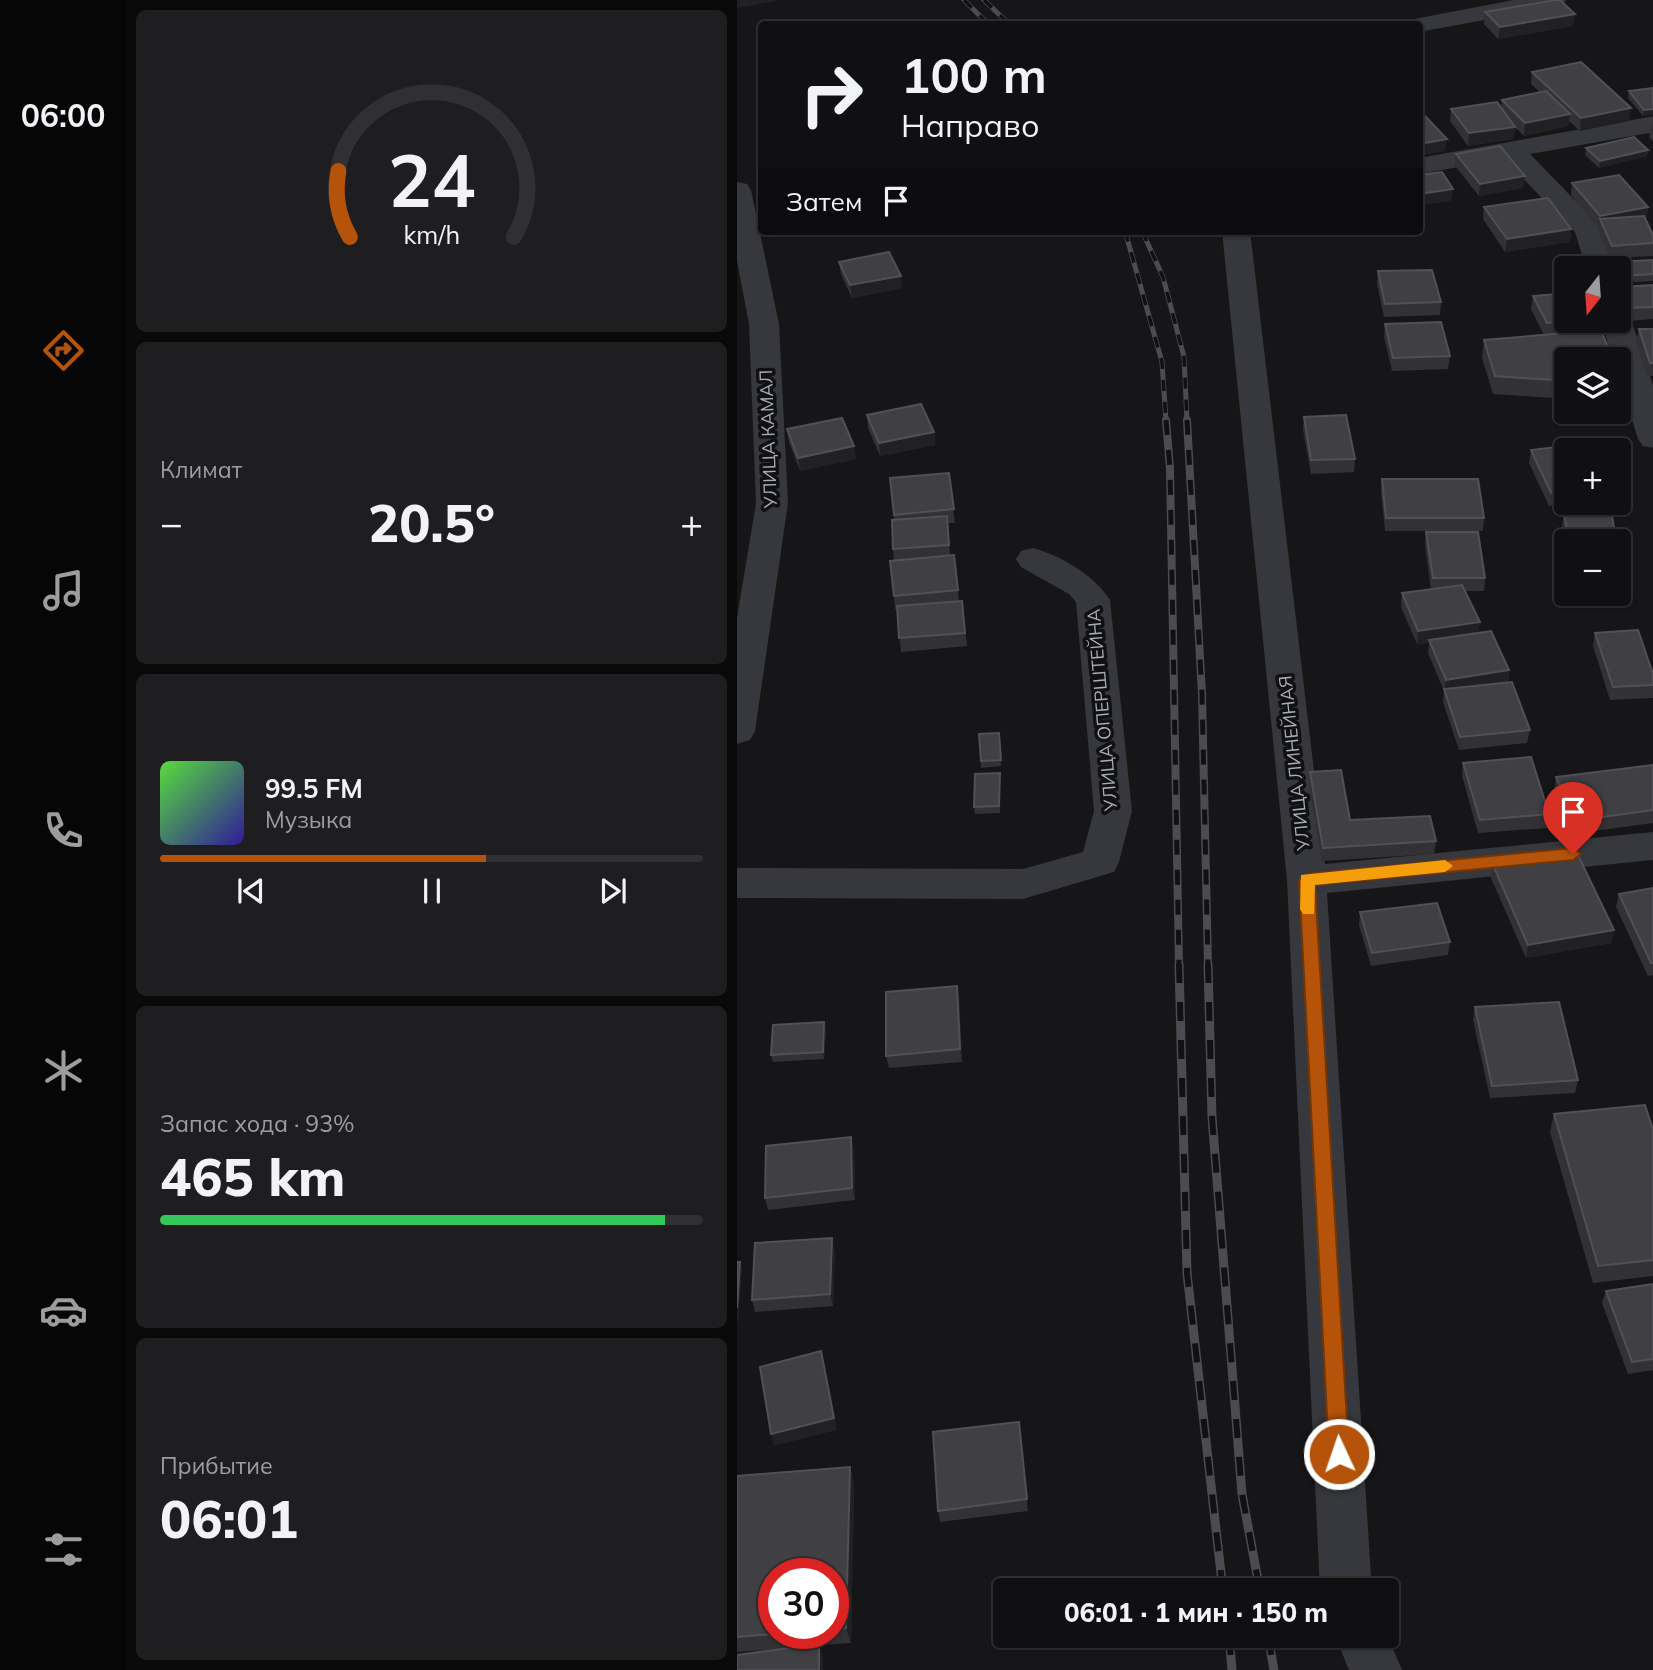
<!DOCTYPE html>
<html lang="ru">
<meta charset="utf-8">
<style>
body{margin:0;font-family:Mulish,sans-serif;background:#1e1e20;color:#f1f3f6;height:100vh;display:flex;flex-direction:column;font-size:26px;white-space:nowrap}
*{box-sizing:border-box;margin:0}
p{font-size:23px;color:#9c9d9f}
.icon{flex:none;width:38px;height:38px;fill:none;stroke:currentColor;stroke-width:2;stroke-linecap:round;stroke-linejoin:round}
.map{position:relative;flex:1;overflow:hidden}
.drawer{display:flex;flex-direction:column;gap:10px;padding:10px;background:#09090a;width:611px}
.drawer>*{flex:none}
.guide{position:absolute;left:21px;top:21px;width:665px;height:214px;border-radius:7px;box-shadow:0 2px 5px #0004,0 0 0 2px #303032;background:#101012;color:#f1f3f6;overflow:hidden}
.needle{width:46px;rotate:197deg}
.tools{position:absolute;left:817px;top:256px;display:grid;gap:14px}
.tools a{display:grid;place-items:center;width:77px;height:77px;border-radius:7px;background:#101012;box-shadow:0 2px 5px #0004,0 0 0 2px #303032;font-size:35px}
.speed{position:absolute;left:21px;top:1558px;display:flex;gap:14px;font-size:35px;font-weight:700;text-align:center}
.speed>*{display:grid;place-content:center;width:91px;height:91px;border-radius:50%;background:#101012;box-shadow:0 2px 5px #0004,0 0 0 2px #303032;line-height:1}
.speed .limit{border:10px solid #d22;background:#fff;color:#111}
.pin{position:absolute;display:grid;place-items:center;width:60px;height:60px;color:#fff;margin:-72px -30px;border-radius:50% 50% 50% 0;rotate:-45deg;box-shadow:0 0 7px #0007}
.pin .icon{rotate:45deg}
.me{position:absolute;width:77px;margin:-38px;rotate:357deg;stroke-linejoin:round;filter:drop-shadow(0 0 5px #0008)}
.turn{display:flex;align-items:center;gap:24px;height:147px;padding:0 28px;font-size:32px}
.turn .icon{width:91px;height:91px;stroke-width:2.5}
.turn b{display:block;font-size:49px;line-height:60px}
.then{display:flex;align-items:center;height:66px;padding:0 28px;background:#0003;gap:14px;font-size:26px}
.big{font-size:52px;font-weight:800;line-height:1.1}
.drawer .tile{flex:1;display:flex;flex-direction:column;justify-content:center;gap:10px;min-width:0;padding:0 24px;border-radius:10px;background:#1e1e20}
.drawer .dial{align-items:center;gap:0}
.dial svg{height:182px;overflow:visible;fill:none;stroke:#303032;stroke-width:7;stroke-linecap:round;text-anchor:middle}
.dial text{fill:#f1f3f6;stroke:none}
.song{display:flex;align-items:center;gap:21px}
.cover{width:84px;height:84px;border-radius:10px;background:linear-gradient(135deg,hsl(110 70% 55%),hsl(250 70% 35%))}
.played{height:7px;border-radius:4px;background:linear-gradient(90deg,#b45309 60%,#303032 60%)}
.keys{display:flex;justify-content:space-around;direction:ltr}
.heat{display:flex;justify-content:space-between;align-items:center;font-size:38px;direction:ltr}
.charge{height:10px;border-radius:5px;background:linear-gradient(90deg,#34c759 93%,#303032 0)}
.trip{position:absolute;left:256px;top:1578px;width:406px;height:70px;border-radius:7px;background:#101012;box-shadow:0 2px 5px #0004,0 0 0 2px #303032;font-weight:800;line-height:70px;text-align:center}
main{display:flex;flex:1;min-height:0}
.dock{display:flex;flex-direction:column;width:126px;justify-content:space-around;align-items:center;background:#060607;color:#9c9d9f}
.dock .icon{width:49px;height:49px}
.dock .current{color:#b45309}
.dock b{font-size:32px;color:#f1f3f6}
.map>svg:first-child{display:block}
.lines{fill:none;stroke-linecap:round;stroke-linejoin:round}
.minor{fill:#37383d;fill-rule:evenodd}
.rail-far2-casing{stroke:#4a4c52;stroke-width:5}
.rail-far1-casing{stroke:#4a4c52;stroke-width:8}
.rail-casing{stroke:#4a4c52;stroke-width:9}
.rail-far2{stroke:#111113;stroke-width:3.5;stroke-dasharray:11;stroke-linecap:butt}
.rail-far1{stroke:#111113;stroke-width:5;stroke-dasharray:15;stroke-linecap:butt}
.rail{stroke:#111113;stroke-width:6;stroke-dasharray:19;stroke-linecap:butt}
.wall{fill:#323236;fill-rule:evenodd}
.shaded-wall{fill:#212124}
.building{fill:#3f3f44;stroke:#4f5156;stroke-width:2}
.route{fill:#b45309;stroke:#753606;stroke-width:2}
.slow{fill:#f59e0b}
.labels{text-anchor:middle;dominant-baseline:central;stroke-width:7;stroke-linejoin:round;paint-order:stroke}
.street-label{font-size:18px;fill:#a8adb8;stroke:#111113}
</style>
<main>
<nav class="dock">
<b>06:00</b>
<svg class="icon current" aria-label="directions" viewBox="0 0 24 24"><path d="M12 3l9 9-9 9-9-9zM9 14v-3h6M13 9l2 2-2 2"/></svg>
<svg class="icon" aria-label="music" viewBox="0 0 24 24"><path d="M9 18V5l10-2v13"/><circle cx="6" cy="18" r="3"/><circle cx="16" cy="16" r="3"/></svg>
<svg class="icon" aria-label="phone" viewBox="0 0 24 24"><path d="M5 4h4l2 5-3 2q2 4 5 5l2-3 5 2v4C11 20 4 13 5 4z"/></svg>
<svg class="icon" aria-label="climate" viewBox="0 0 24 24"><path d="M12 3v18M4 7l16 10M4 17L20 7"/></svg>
<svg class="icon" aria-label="car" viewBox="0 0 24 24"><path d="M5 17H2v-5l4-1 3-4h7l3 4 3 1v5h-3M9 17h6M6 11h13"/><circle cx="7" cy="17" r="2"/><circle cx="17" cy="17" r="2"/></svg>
<svg class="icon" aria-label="filters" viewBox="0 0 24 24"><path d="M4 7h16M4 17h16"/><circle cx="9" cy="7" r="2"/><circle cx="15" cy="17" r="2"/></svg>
</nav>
<section class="drawer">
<div class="tile dial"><svg viewBox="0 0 100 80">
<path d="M14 69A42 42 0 1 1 86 69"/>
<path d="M14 69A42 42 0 0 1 9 40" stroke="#b45309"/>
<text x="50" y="56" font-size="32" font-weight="700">24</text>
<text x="50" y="72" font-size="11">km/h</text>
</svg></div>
<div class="tile"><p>Климат</p>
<div class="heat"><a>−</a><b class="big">20.5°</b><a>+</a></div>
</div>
<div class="tile">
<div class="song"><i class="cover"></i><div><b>99.5 FM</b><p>Музыка</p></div></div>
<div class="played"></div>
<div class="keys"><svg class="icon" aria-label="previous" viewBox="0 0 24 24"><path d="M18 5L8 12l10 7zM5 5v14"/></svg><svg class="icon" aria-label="pause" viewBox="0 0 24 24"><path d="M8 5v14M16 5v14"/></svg><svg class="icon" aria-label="next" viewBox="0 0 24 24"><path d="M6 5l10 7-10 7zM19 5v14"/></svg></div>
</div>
<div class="tile"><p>Запас хода · 93%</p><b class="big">465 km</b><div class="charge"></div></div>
<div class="tile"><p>Прибытие</p><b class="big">06:01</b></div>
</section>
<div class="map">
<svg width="917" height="1670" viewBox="0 0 917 1670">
<rect width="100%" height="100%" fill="#161618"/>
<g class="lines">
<g class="minor">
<polygon points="777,0 829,0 826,5 817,7 682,32 682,24 670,24 673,20 682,18"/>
<polygon points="917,116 917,132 793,154 861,224 877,268 849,268 838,232 767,159 682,174 682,158"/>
<polygon points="0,182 10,184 14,190 42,324 51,503 18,731 13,740 0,744 0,618 19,503 12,324 0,261"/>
<polygon points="485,231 513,231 588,864 917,832 917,860 590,893 635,1591 583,1591 550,880"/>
<polygon points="882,312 890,314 894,320 917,388 917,448 906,446 901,439 882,377 882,359 876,359 864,320 882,320"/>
<path d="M296 548C325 556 357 575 373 600L395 811 382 862 377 872 286 899 0 898V868L286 869 346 852 357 811 339 602 332 594 284 567 279 559 284 551Z"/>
<polygon points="649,1633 665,1670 612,1670 598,1636 649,1636"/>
</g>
<g class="rail-far2-casing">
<g id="rail-far2">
<polyline points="227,0 251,24"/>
<polyline points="247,0 272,24"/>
<polyline points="388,231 425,362 429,421"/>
<polyline points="405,231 426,277 447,357 450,421"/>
</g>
</g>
<g class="rail-far1-casing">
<g id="rail-far1">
<polyline points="429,420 433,469 442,966"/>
<polyline points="450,420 465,694 471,966"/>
</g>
</g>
<g class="rail-casing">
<g id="rail">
<polyline points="442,964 450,1273 486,1591"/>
<polyline points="471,964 475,1117 505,1494 523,1591"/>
<polyline points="492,1636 495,1670"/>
<polyline points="531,1636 537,1670"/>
</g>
</g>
<use href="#rail-far2" class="rail-far2"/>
<use href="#rail-far1" class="rail-far1"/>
<use href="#rail" class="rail"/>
</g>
<g class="wall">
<polygon points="748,12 836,26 761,39 747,24"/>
<polygon points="795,72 892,121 843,131 832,121 831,126 787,136 778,127 776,139 731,146 713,121 714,109 764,108 765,100 803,92 794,84"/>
<polygon points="916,88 906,116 891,98 892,91"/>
<polygon points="914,124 916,124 916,141 912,137"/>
<polygon points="849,148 911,150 910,156 862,168 848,155"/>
<polygon points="719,154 786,188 742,196 718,166"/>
<polygon points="835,183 911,207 909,219 916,235 916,256 873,258 861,231 861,228 834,195"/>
<polygon points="747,207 834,229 833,242 768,252 746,219"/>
<polygon points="916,260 916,281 884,283 882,278 882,268 878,268 879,262"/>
<polygon points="102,262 165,288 115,298 104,274"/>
<polygon points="641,271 704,302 703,315 647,317 640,284"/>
<polygon points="916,285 916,319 892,321 883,300 885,287"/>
<polygon points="796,296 830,320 857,320 855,331 830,359 830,399 756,394 745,358 747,340 807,335 794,309"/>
<polygon points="648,324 713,356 711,369 655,371 647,337"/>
<polygon points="902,329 916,329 916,376 910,376 899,342"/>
<polygon points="882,372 892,396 889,414 842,417 838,411 882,411"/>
<polygon points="130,415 197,432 198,445 143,456 131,428"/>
<polygon points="567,417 618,459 617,472 574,474 566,430"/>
<polygon points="50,429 119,459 63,471 52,442"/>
<polygon points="794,450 830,450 830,502 844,502 812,506 792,463"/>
<polygon points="212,473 218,523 211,523 213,556 217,555 222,601 225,601 230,646 164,652 160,609 158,609 157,596 157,561 156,549 157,520 153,478"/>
<polygon points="645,479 747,518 746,531 648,531 644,492"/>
<polygon points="827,514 879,541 830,541 830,554 825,527"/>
<polygon points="689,532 748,578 747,591 728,591 743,622 741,633 772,670 771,683 793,730 790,743 722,750 706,702 707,691 691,653 692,643 680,644 664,607 665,593 694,589 688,545"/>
<polygon points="882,554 885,568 882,581"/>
<polygon points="858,633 916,674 916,698 873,700 856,646"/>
<polygon points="262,733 264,766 244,768 242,734"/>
<polygon points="726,763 812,814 810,828 741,833 725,776"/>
<polygon points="916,765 916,823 834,834 817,790 819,777"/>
<polygon points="573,772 613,820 699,841 697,854 585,861 572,785"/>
<polygon points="263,780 263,813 238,814 237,807"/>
<polygon points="756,865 877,930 874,943 789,958 754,878"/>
<polygon points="916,888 916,975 911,976 879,907 882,894"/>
<polygon points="623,912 713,942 711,955 634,966 622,925"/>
<polygon points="220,986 222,998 225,1062 152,1068 149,1056"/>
<polygon points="738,1007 841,1080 838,1093 753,1098 736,1020"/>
<polygon points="89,1028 87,1059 36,1062 34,1055"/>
<polygon points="817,1114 916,1130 916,1276 856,1283 813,1132"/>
<polygon points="117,1149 118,1200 31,1210 28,1198"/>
<polygon points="98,1250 96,1306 18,1312 15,1300"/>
<polygon points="916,1284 916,1370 891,1374 865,1303 869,1291"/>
<polygon points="282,1422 291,1511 203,1522 201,1511"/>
<path d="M113 1467 117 1483 114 1643 82 1645 85 1655 86 1670H0L56 1648 0 1652V1476ZM96 1573V1633H37Z"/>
</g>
<g class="shaded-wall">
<polygon points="0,0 39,0 39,1 0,8"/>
<polygon points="838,14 836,26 761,39 763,27"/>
<polygon points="894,108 892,121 843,131 844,118"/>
<polygon points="916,109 916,115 906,116 907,110"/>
<polygon points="833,114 831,126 787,136 788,123"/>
<polygon points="778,127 776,139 731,146 732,133"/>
<polygon points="710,139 708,151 682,156 682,144"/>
<polygon points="911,150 910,156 862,168 863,161"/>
<polygon points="788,176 786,188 742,196 743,184"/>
<polygon points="716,189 714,201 682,206 682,194"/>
<polygon points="911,207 909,220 863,219 861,228 863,216"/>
<polygon points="834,229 833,242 768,252 770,239"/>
<polygon points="164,276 165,288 115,298 113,285"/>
<polygon points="197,432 198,445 143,456 142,443"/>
<polygon points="117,446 119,459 63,471 61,458"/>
<polygon points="743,622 741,635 692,640 692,643 680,644 681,631"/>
<polygon points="772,670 770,683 708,693 709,680"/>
<polygon points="877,930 874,943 789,958 791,945"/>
<polygon points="220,986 222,998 225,1062 223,1049"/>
<polygon points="87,1022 89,1028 87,1059 86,1052"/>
<polygon points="114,1137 117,1149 118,1200 115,1188"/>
<polygon points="95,1238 98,1250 96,1306 93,1294"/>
<polygon points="3,1262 5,1268 1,1325 0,1320 0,1308"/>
<polygon points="84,1351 100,1430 37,1446 34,1434"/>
<polygon points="113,1467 117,1483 114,1643 109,1628"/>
<polygon points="82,1644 85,1655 86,1670 82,1670"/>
</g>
<g class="building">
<polygon points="819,0 823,0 838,14 763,27 748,12"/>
<polygon points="844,62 894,108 844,118 795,72"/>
<polygon points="916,88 916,109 907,110 892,91"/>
<polygon points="809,91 833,114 788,123 765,100"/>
<polygon points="760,102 778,127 732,133 714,109"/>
<polygon points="688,116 710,139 682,144 682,117"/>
<polygon points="897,137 911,150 863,161 849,148"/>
<polygon points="763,146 788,176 743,184 719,154"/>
<polygon points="705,172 716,189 682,194 682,175"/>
<polygon points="882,175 911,207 863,216 835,183"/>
<polygon points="811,198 834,229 770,239 747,207"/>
<polygon points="907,216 916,235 916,243 875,246 863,219"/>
<polygon points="152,252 164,276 113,285 102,262"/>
<polygon points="916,260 916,274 885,276 879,262"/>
<polygon points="695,270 704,302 648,304 641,271"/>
<polygon points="916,285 916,307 894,308 885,287"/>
<polygon points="830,293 830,320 838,320 810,323 796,296"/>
<polygon points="704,322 713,356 656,358 648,324"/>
<polygon points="902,329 916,329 916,363 913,363"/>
<polygon points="864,330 876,359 830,359 830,381 758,376 747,340"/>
<polygon points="882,372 892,396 882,396"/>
<polygon points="184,404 197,432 142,443 130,415"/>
<polygon points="609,415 618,459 574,460 567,417"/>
<polygon points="105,418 117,446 61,458 50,429"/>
<polygon points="844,444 846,450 830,450 830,491 814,493 794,450"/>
<polygon points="212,473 217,509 157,515 153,478"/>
<polygon points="645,479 741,479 747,518 649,518"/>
<polygon points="827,514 875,515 879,541 832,541"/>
<polygon points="210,516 212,545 156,549 155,520"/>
<polygon points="689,532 741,532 748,578 696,578"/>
<polygon points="882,554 885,568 882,568"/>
<polygon points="217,555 221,590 157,596 153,561"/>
<polygon points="725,585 743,622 681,631 665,593"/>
<polygon points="225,601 228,633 162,638 160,606"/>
<polygon points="901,630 916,674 916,685 876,687 858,633"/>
<polygon points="754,631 772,670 709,680 692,640"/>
<polygon points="775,682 793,730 723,737 707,689"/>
<polygon points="262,733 264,760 244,761 242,734"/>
<polygon points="794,757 812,814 743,820 726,763"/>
<polygon points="916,765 916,810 837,821 819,777"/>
<polygon points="604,770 613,820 693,816 699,841 586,848 573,772"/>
<polygon points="263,773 262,806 237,807 238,774"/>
<polygon points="839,851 877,930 791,945 756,865"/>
<polygon points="916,888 916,963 914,963 882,894"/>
<polygon points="700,903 713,942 635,953 623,912"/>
<polygon points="220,986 223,1049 149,1056 149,992"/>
<polygon points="822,1002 841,1080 755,1086 738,1007"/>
<polygon points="87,1022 86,1052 34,1055 36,1025"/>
<polygon points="908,1105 916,1130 916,1260 861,1266 817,1114"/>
<polygon points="114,1137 115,1188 28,1198 29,1146"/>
<polygon points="95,1238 93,1294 15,1300 18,1243"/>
<polygon points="0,1262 3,1262 0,1308"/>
<polygon points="916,1284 916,1359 895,1362 869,1291"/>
<polygon points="84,1351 97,1418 34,1434 23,1367"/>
<polygon points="282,1422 290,1499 201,1511 196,1432"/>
<polygon points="113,1467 109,1628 96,1629 96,1573 37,1573 37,1633 50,1633 0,1637 0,1476"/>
<polygon points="82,1644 82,1670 0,1670 0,1655"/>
</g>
<polygon class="route" points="836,848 844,854 836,860 578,885 612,1454 609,1461 602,1464 594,1461 592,1454 562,880 570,874"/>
<polygon class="slow" points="708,860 716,866 708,872 578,885 577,914 566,914 563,909 564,875"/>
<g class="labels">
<g class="street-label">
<text transform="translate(31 439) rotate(-92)">УЛИЦА КАМАЛ</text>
<text transform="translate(365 710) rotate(-95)">УЛИЦА ОПЕРШТЕЙНА</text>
<text transform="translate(557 763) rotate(-96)">УЛИЦА ЛИНЕЙНАЯ</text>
</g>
</g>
</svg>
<div class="tools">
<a><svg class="needle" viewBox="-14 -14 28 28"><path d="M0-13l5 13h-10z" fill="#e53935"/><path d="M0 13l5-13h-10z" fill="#9c9d9f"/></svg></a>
<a><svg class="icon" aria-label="layers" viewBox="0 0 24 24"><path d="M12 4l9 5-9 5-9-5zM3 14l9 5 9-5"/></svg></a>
<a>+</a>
<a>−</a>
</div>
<div class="speed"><div class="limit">30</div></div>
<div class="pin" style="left:836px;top:854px;background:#d93025"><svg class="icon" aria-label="arrive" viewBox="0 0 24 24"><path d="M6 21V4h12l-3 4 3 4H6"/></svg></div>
<svg class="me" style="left:602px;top:1454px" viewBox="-20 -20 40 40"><circle r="17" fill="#b45309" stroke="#fff" stroke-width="3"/><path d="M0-11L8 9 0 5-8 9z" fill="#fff"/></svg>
<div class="trip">06:01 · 1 мин · 150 m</div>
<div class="guide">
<div class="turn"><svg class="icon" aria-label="right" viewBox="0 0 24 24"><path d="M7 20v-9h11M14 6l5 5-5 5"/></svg><div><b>100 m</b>Направо</div></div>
<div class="then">Затем<svg class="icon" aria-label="arrive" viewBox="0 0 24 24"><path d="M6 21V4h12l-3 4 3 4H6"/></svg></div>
</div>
</div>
</main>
